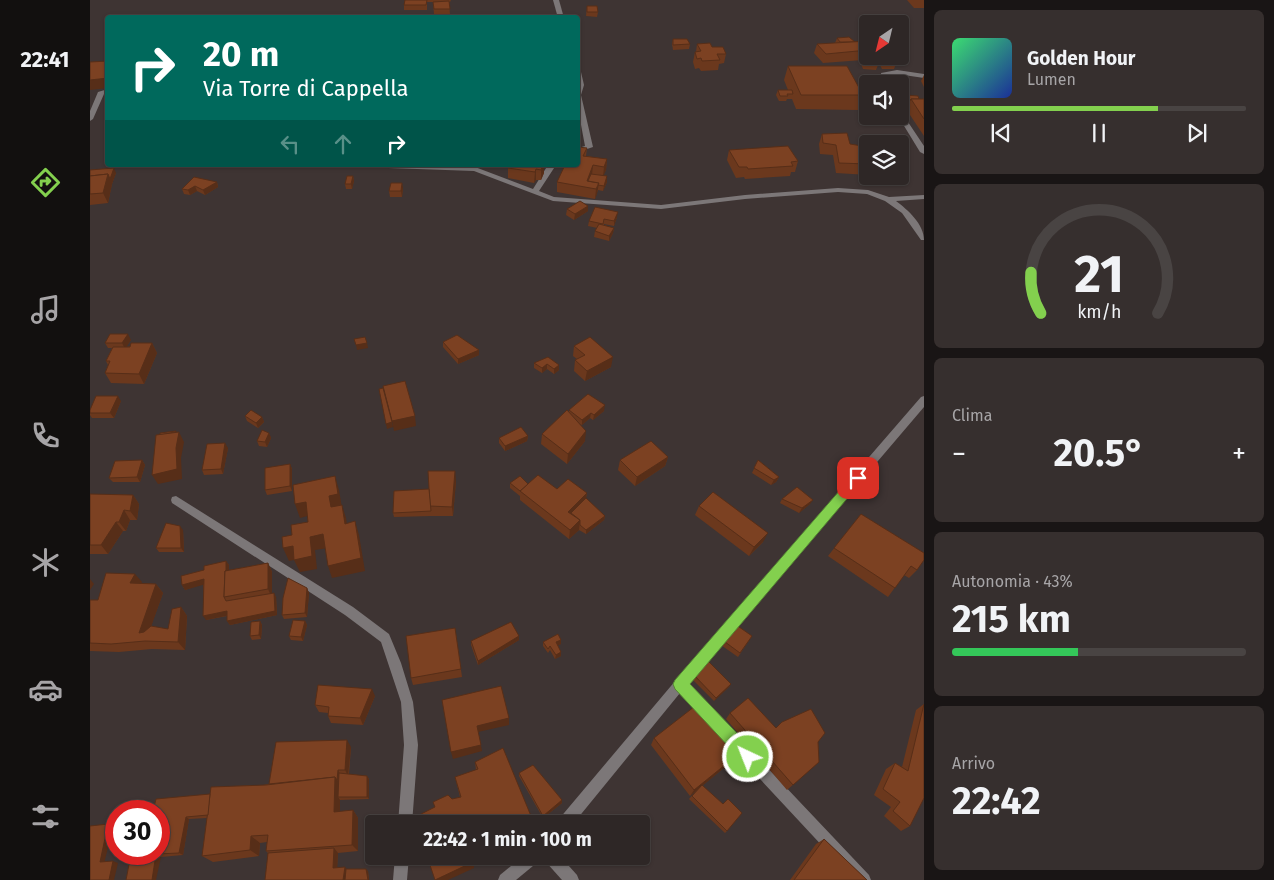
<!DOCTYPE html>
<html lang="it">
<meta charset="utf-8">
<style>
body{margin:0;font-family:"Fira Sans",sans-serif;background:#362f2e;color:#f1f3f6;height:100vh;display:flex;flex-direction:column;font-size:19px;white-space:nowrap}
*{box-sizing:border-box;margin:0}
p{font-size:16px;color:#a7a5a7}
.icon{flex:none;width:28px;height:28px;fill:none;stroke:currentColor;stroke-width:2;stroke-linecap:round;stroke-linejoin:round}
.map{position:relative;flex:1;overflow:hidden}
.sheet{display:flex;flex-direction:column;gap:10px;padding:10px;background:#191515;width:350px}
.sheet>*{flex:none}
.hud{position:absolute;left:15px;top:15px;width:475px;height:152px;border-radius:5px;box-shadow:0 1px 4px #0004,0 0 0 1px #494443;background:#00695c;color:#fff;overflow:hidden}
.needle{width:32px;rotate:215deg}
.controls{position:absolute;left:769px;top:15px;display:grid;gap:10px}
.controls a{display:grid;place-items:center;width:50px;height:50px;border-radius:5px;background:#2e2726;box-shadow:0 1px 4px #0004,0 0 0 1px #494443;font-size:25px}
.speed{position:absolute;left:15px;top:800px;display:flex;gap:10px;font-size:25px;font-weight:700;text-align:center}
.speed>*{display:grid;place-content:center;width:65px;height:65px;border-radius:50%;background:#2e2726;box-shadow:0 1px 4px #0004,0 0 0 1px #494443;line-height:1}
.speed .limit{border:8px solid #d22;background:#fff;color:#111}
.pin{position:absolute;display:grid;place-items:center;width:42px;height:42px;color:#fff;margin:-21px;border-radius:10px;box-shadow:0 2px 8px #0006}
.me{position:absolute;width:55px;margin:-28px;rotate:317deg;stroke-linejoin:round;filter:drop-shadow(0 0 4px #0008)}
.turn{display:flex;align-items:center;gap:18px;height:105px;padding:0 15px;font-size:22px}
.turn .icon{width:65px;height:65px;stroke-width:2.5}
.turn b{display:block;font-size:35px;line-height:42px}
.lanes{display:flex;align-items:center;height:48px;padding:0 15px;background:#0003;justify-content:center;gap:25px;direction:ltr}
.lanes .off{opacity:.35}
.big{font-size:38px;font-weight:700;line-height:1.1}
.sheet .widget{flex:1;display:flex;flex-direction:column;justify-content:center;gap:8px;min-width:0;padding:0 18px;border-radius:8px;background:#362f2e}
.sheet .dial{align-items:center;gap:0}
.dial svg{height:130px;overflow:visible;fill:none;stroke:#494443;stroke-width:7;stroke-linecap:round;text-anchor:middle}
.dial text{fill:#f1f3f6;stroke:none}
.song{display:flex;align-items:center;gap:15px}
.cover{width:60px;height:60px;border-radius:8px;background:linear-gradient(135deg,hsl(140 70% 55%),hsl(230 70% 35%))}
.played{height:5px;border-radius:2px;background:linear-gradient(90deg,#83d04e 70%,#494443 70%)}
.keys{display:flex;justify-content:space-around;direction:ltr}
.heat{display:flex;justify-content:space-between;align-items:center;font-size:28px;direction:ltr}
.charge{height:8px;border-radius:4px;background:linear-gradient(90deg,#34c759 43%,#494443 0)}
.trip{position:absolute;left:275px;top:815px;width:285px;height:50px;border-radius:5px;background:#2e2726;box-shadow:0 1px 4px #0004,0 0 0 1px #494443;font-weight:700;line-height:50px;text-align:center}
main{display:flex;flex:1;min-height:0}
.menu{display:flex;flex-direction:column;width:90px;justify-content:space-around;align-items:center;background:#12100f;color:#a7a5a7}
.menu .icon{width:35px;height:35px}
.menu .active{color:#83d04e}
.menu b{font-size:22px;color:#f1f3f6}
.map>svg:first-child{display:block}
.lines{fill:none;stroke-linecap:round;stroke-linejoin:round}
.street{fill:#7c7778;fill-rule:evenodd}
.wall{fill:#6b381d}
.shaded-wall{fill:#572e18}
.building{fill:#7c4122;stroke:#572e18}
.route{fill:#83d04e;stroke:#558733}
</style>
<main>
<nav class="menu">
<b>22:41</b>
<svg class="icon active" aria-label="directions" viewBox="0 0 24 24"><path d="M12 3l9 9-9 9-9-9zM9 14v-3h6M13 9l2 2-2 2"/></svg>
<svg class="icon" aria-label="music" viewBox="0 0 24 24"><path d="M9 18V5l10-2v13"/><circle cx="6" cy="18" r="3"/><circle cx="16" cy="16" r="3"/></svg>
<svg class="icon" aria-label="phone" viewBox="0 0 24 24"><path d="M5 4h4l2 5-3 2q2 4 5 5l2-3 5 2v4C11 20 4 13 5 4z"/></svg>
<svg class="icon" aria-label="climate" viewBox="0 0 24 24"><path d="M12 3v18M4 7l16 10M4 17L20 7"/></svg>
<svg class="icon" aria-label="car" viewBox="0 0 24 24"><path d="M5 17H2v-5l4-1 3-4h7l3 4 3 1v5h-3M9 17h6M6 11h13"/><circle cx="7" cy="17" r="2"/><circle cx="17" cy="17" r="2"/></svg>
<svg class="icon" aria-label="filters" viewBox="0 0 24 24"><path d="M4 7h16M4 17h16"/><circle cx="9" cy="7" r="2"/><circle cx="15" cy="17" r="2"/></svg>
</nav>
<div class="map">
<svg width="834" height="880" viewBox="0 0 834 880">
<rect width="100%" height="100%" fill="#3e3433"/>
<g class="lines">
<g class="street">
<polygon points="463,0 469,0 474,18 468,18"/>
<polygon points="488,70 491,72 494,85 491,95 503,147 488,152 488,148 495,146 488,109"/>
<polygon points="807,70 834,74 834,78 807,74 796,75 798,84 792,84 791,73"/>
<polygon points="18,89 18,93 14,94 3,119 0,121 0,111 8,92"/>
<polygon points="810,112 812,113 834,146 834,154 830,152 808,116 810,116"/>
<path d="M266 165 385 167 443 189 458 165H466L449 191 464 197 571 205 655 195 748 188 778 190 799 197 834 195V199L806 201C818 210 834 224 834 240H831L812 213 795 201 777 194 748 192 655 199 571 209 463 201 384 171 270 167Z"/>
<polygon points="834,396 834,407 598,684 779,875 781,880 764,880 590,693 483,824 467,824 469,819 586,680 831,397"/>
<polygon points="86,496 263,607 299,634 311,663 323,702 328,745 322,824 308,824 314,745 311,702 291,642 255,615 82,503 81,500 82,497"/>
<polygon points="305,856 319,856 317,880 303,880"/>
<polygon points="433,856 451,856 449,861 426,880 408,880 410,875"/>
<polygon points="453,856 470,856 487,875 489,880 472,880 455,861"/>
</g>
</g>
<g class="wall">
<polygon points="315,0 361,0 360,2 359,2 360,14 344,14 343,2 337,2 337,10 314,10 314,5"/>
<polygon points="817,0 834,0 834,8 824,8"/>
<polygon points="497,6 508,12 507,17 496,16"/>
<polygon points="779,16 790,18 788,22 781,24 777,21"/>
<polygon points="790,20 804,24 789,24"/>
<polygon points="747,38 765,42 778,39 778,56 798,56 798,58 780,60 788,65 786,70 773,69 771,64 773,60 733,63 724,53 727,44 745,43"/>
<polygon points="583,39 600,44 599,49 583,50 582,44"/>
<polygon points="607,44 622,47 636,54 634,63 629,64 628,70 611,71 609,68 605,69 603,62 605,52 606,52"/>
<polygon points="792,60 806,64 804,69 792,69 790,65"/>
<polygon points="698,66 773,95 768,110 706,109 702,99 697,99 696,101 689,101 686,95 688,90 698,90 694,80"/>
<polygon points="834,75 834,87 831,81"/>
<polygon points="816,95 829,99 834,99 834,136 816,109 817,107 815,107 814,100"/>
<polygon points="732,134 760,144 778,147 778,175 746,173 743,155 730,154 729,144"/>
<polygon points="497,148 496,156 517,159 516,170 513,176 517,182 513,191 508,190 505,199 467,192 467,182"/>
<polygon points="639,150 708,161 705,172 701,172 700,176 655,179 654,177 646,178 637,160"/>
<polygon points="420,165 454,165 454,173 451,180 446,180 444,183 418,178 418,168"/>
<polygon points="0,170 26,173 22,184 18,203 0,205"/>
<polygon points="263,176 264,181 262,189 256,189 255,184"/>
<polygon points="127,182 128,187 115,195 107,191 100,195 94,194 92,189"/>
<polygon points="313,188 312,197 300,197 299,191"/>
<polygon points="498,206 498,211 484,220 476,215 477,209"/>
<polygon points="527,217 524,226 514,224 514,225 524,228 523,233 519,241 504,237 505,231 507,228 498,226 499,221"/>
<polygon points="41,340 36,347 62,343 67,353 54,384 21,383 15,373 18,365 16,361 22,348 18,348 15,343"/>
<polygon points="353,342 389,350 389,355 368,364 353,347"/>
<polygon points="484,346 521,367 495,381 484,371 485,360 487,359 483,356"/>
<polygon points="444,363 469,365 469,370 464,374 457,369 452,373 444,368"/>
<polygon points="31,401 24,418 2,418 0,415 0,410"/>
<polygon points="479,410 514,411 503,420 500,418 492,425 488,423 495,441 477,464 451,444 452,434 479,412"/>
<polygon points="155,416 172,417 174,422 168,428 157,421"/>
<polygon points="179,433 181,438 177,447 169,446 167,441"/>
<polygon points="438,436 437,441 415,451 409,443 409,438"/>
<polygon points="138,448 133,474 114,475 112,470"/>
<polygon points="578,457 575,466 545,486 528,470 530,460"/>
<polygon points="52,460 55,465 50,482 23,482 19,478"/>
<polygon points="668,460 689,477 686,482 681,485 662,473"/>
<polygon points="200,464 202,469 202,491 177,495 175,490"/>
<polygon points="366,481 363,516 341,516 304,517 303,513 339,489"/>
<polygon points="420,483 438,484 497,493 496,498 515,516 514,520 496,534 489,530 479,539 430,500 430,496 420,488"/>
<polygon points="0,494 43,495 49,504 47,520 40,520 36,531 33,531 18,554 0,554"/>
<polygon points="692,499 720,504 709,513 690,503"/>
<polygon points="609,506 673,542 659,556 605,515"/>
<polygon points="771,514 827,570 819,578 814,575 798,597 738,556"/>
<polygon points="93,530 94,552 69,552 66,548"/>
<polygon points="136,561 139,565 139,570 178,563 182,572 182,593 186,597 187,615 140,625 137,621 137,616 116,620 113,584 95,590 92,585"/>
<polygon points="52,582 51,583 66,584 73,593 61,626 78,629 91,607 97,616 95,650 62,649 29,652 0,651 0,600 8,600"/>
<polygon points="217,588 219,593 217,617 194,619 192,615"/>
<polygon points="170,621 172,625 171,639 162,640 160,636"/>
<polygon points="215,621 217,625 213,641 201,640 199,636"/>
<polygon points="365,628 372,677 323,685 321,678"/>
<polygon points="662,636 648,657 628,643 631,639"/>
<polygon points="429,640 388,665 381,645 381,641"/>
<polygon points="471,640 471,644 468,645 471,656 465,659 460,650 458,653 453,646 453,642"/>
<polygon points="603,674 641,684 639,687 624,701 601,678"/>
<polygon points="285,696 273,725 241,723 238,716 238,713 229,712 225,705"/>
<polygon points="834,704 820,826 811,831 794,816 801,807 784,795 796,769 805,763 812,767 826,710"/>
<polygon points="640,713 728,742 729,762 697,790 636,719"/>
<polygon points="564,738 651,752 646,758 613,785 637,831 635,833 599,799 607,790 600,796 561,745"/>
<polygon points="261,747 259,774 277,776 279,779 279,799 250,800 250,812 263,810 268,818 268,851 248,853 247,868 278,871 279,880 175,880 178,853 176,851 177,842 170,843 169,856 123,862 112,856 117,818 99,819 93,855 71,857 41,854 69,854 69,811 120,794 179,784"/>
<polygon points="385,762 441,816 440,823 345,807 362,799 370,797 365,777 386,770"/>
<polygon points="429,773 472,800 472,803 453,818 429,776"/>
<polygon points="734,839 777,880 700,880 726,844"/>
</g>
<g class="shaded-wall">
<polygon points="790,18 788,22 781,24 783,19"/>
<polygon points="18,78 18,88 0,90 0,80"/>
<polygon points="517,159 516,170 513,177 514,167"/>
<polygon points="453,165 454,165 454,173 451,180 451,170"/>
<polygon points="503,165 502,175 499,183 497,181"/>
<polygon points="24,168 26,173 22,184 18,203 13,193 18,174"/>
<polygon points="446,169 446,180 444,183 445,172"/>
<polygon points="263,176 264,181 262,189 261,184"/>
<polygon points="517,176 517,182 513,191 514,186"/>
<polygon points="127,182 128,187 115,195 113,190"/>
<polygon points="312,183 313,188 312,197 311,191"/>
<polygon points="509,183 507,194 505,199 506,189"/>
<polygon points="105,186 107,191 100,195 98,190"/>
<polygon points="498,206 498,211 484,220 485,214"/>
<polygon points="528,212 527,217 524,226 524,221"/>
<polygon points="524,228 523,233 519,241 519,236"/>
<polygon points="38,334 41,340 35,349 32,343"/>
<polygon points="62,343 67,353 54,384 49,374"/>
<polygon points="277,343 278,348 267,350 266,345"/>
<polygon points="389,350 389,355 368,364 368,359"/>
<polygon points="523,357 521,367 495,381 497,371"/>
<polygon points="457,364 457,369 452,373 452,368"/>
<polygon points="469,365 469,370 464,374 464,369"/>
<polygon points="28,396 31,401 24,418 20,413"/>
<polygon points="515,405 514,411 503,420 504,415"/>
<polygon points="501,413 500,418 492,425 492,420"/>
<polygon points="325,416 326,426 304,431 302,421"/>
<polygon points="172,417 174,422 168,428 166,423"/>
<polygon points="302,422 303,427 297,429 296,424"/>
<polygon points="496,431 495,441 477,464 478,454"/>
<polygon points="89,432 94,442 91,458 92,479 68,484 62,475 86,448"/>
<polygon points="179,433 181,438 177,447 175,442"/>
<polygon points="438,436 437,441 415,451 415,446"/>
<polygon points="135,443 138,448 133,474 131,469"/>
<polygon points="578,457 575,466 545,486 547,477"/>
<polygon points="52,460 55,465 50,482 47,477"/>
<polygon points="200,464 202,469 202,491 200,486"/>
<polygon points="365,471 366,481 363,516 362,507"/>
<polygon points="245,476 249,490 252,508 241,507 239,496"/>
<polygon points="689,477 686,482 681,485 684,480"/>
<polygon points="497,493 495,503 478,516 478,512"/>
<polygon points="43,495 49,504 47,520 40,511"/>
<polygon points="723,500 720,504 709,513 712,508"/>
<polygon points="216,502 221,515 210,518 205,504"/>
<polygon points="252,505 256,518 259,537 255,524"/>
<polygon points="34,510 40,520 36,531 29,522"/>
<polygon points="515,516 514,520 496,534 496,530"/>
<polygon points="490,520 489,530 479,539 480,530"/>
<polygon points="265,521 269,535 275,571 242,578 238,566"/>
<polygon points="26,522 33,531 18,554 11,545"/>
<polygon points="90,526 93,530 94,552 91,548"/>
<polygon points="678,533 673,542 659,556 664,547"/>
<polygon points="233,534 238,548 225,550 227,569 210,572 204,560 199,561 193,548 220,537"/>
<polygon points="136,561 139,565 139,596 136,597"/>
<polygon points="178,563 182,572 182,598 178,589"/>
<polygon points="45,574 52,582 47,591 40,583"/>
<polygon points="0,579 4,584 0,590"/>
<polygon points="114,579 116,584 95,590 92,585"/>
<polygon points="66,584 73,593 56,641 49,633"/>
<polygon points="217,588 219,593 217,617 215,613"/>
<polygon points="184,593 186,597 187,615 140,625 137,621"/>
<polygon points="91,607 97,616 95,650 88,642"/>
<polygon points="137,611 140,615 116,620 113,616"/>
<polygon points="170,621 172,625 171,639 169,635"/>
<polygon points="215,621 217,625 213,641 211,637"/>
<polygon points="429,636 429,640 388,665 388,661"/>
<polygon points="471,640 471,644 466,646 466,642"/>
<polygon points="471,652 471,656 465,659 466,655"/>
<polygon points="641,684 639,687 624,701 626,698"/>
<polygon points="282,689 285,696 273,725 270,718"/>
<polygon points="419,718 419,725 388,732 387,726"/>
<polygon points="257,740 261,747 258,776 255,770"/>
<polygon points="391,745 392,751 363,759 361,752"/>
<polygon points="651,752 646,758 600,796 604,790"/>
<polygon points="248,770 251,776 251,786 247,780"/>
<polygon points="277,776 279,779 279,799 277,797"/>
<polygon points="245,777 251,786 248,797 250,800 250,820 244,812"/>
<polygon points="472,800 472,803 453,818 453,816"/>
<polygon points="263,810 268,818 268,851 262,845"/>
<polygon points="441,816 440,823 431,824"/>
<polygon points="96,817 99,819 93,855 89,853"/>
<polygon points="18,824 23,827 14,864 10,862"/>
<polygon points="161,836 170,843 169,856 160,850"/>
<polygon points="244,848 248,853 247,872 243,868"/>
<polygon points="66,854 71,857 66,880 62,880"/>
<polygon points="383,856 384,856 384,868 358,880 345,880"/>
<polygon points="23,861 28,863 24,880 19,880"/>
<polygon points="255,867 258,871 258,880 253,880"/>
<polygon points="276,869 278,871 279,880 278,880"/>
</g>
<g class="building">
<polygon points="315,0 337,0 336,5 314,5"/>
<polygon points="359,1 360,9 344,9 343,2"/>
<polygon points="497,6 507,6 508,12 497,12"/>
<polygon points="786,15 790,18 783,19 779,16"/>
<polygon points="299,16 299,18 281,18 281,17"/>
<polygon points="798,19 804,23 795,24 790,20"/>
<polygon points="759,37 765,42 750,42 747,38"/>
<polygon points="583,39 597,39 600,44 583,45"/>
<polygon points="778,41 778,50 736,54 727,44"/>
<polygon points="620,43 622,47 633,47 636,54 627,54 630,60 612,61 611,58 607,59 605,52 611,51 607,44"/>
<polygon points="773,59 786,60 788,65 775,64"/>
<polygon points="792,60 804,60 806,64 794,64"/>
<polygon points="18,61 18,78 0,80 0,62"/>
<polygon points="698,66 757,66 773,95 711,95"/>
<polygon points="688,90 702,90 703,94 697,94 698,96 690,96"/>
<polygon points="816,95 828,96 829,99 821,99 819,102 818,102"/>
<polygon points="821,99 834,99 834,119"/>
<polygon points="757,133 760,144 778,147 778,164 749,163 746,145 733,143 732,134"/>
<polygon points="698,146 708,161 701,162 703,166 658,169 657,167 649,167 639,150"/>
<polygon points="488,147 497,148 493,156 517,159 514,167 503,165 497,181 509,183 506,189 467,182 475,165 488,165"/>
<polygon points="420,165 453,165 451,170 446,169 445,172 418,168"/>
<polygon points="24,168 20,179 18,174 0,176 0,170"/>
<polygon points="18,174 13,193 0,194 0,176"/>
<polygon points="501,174 517,176 514,186 508,185 509,183 498,181"/>
<polygon points="257,176 263,176 261,184 255,184"/>
<polygon points="104,177 127,182 113,190 105,186 98,190 92,189"/>
<polygon points="301,183 312,183 311,191 299,191"/>
<polygon points="490,201 498,206 485,214 477,209"/>
<polygon points="505,207 528,212 524,221 514,219 513,224 499,221"/>
<polygon points="509,224 524,228 519,236 505,231"/>
<polygon points="20,334 38,334 32,343 15,343"/>
<polygon points="367,335 389,350 368,359 353,342"/>
<polygon points="275,337 277,343 266,345 264,339"/>
<polygon points="500,337 523,357 497,371 485,360 495,355 484,346"/>
<polygon points="41,343 62,343 49,374 15,373 20,361 16,361 23,347 40,347"/>
<polygon points="458,357 469,365 464,369 457,364 452,368 444,363"/>
<polygon points="315,381 325,416 302,421 293,386"/>
<polygon points="293,388 302,422 296,424 289,389"/>
<polygon points="498,394 515,405 504,415 501,413 492,420 479,410"/>
<polygon points="6,396 28,396 20,413 0,413 0,410"/>
<polygon points="161,410 172,417 166,423 155,416"/>
<polygon points="477,410 496,431 478,454 452,434"/>
<polygon points="431,427 438,436 415,446 409,438"/>
<polygon points="172,430 179,433 175,442 167,441"/>
<polygon points="86,431 86,432 70,435 70,433"/>
<polygon points="89,432 86,448 87,469 62,475 66,435"/>
<polygon points="561,441 578,457 547,477 530,460"/>
<polygon points="135,443 131,469 112,470 117,444"/>
<polygon points="52,460 47,477 19,478 25,461"/>
<polygon points="668,460 689,477 684,480 664,468"/>
<polygon points="200,464 200,486 175,490 175,468"/>
<polygon points="338,471 365,471 362,507 340,506"/>
<polygon points="448,475 467,489 478,479 497,493 478,512 490,520 480,530 430,491"/>
<polygon points="245,476 248,494 239,496 241,507 252,505 255,524 265,521 271,558 238,566 233,534 220,537 222,556 204,560 203,546 193,548 192,537 202,535 201,525 218,522 216,502 205,504 203,485"/>
<polygon points="430,476 438,484 430,491 420,483"/>
<polygon points="707,487 723,500 712,508 692,499"/>
<polygon points="339,489 341,511 303,513 304,491"/>
<polygon points="623,492 678,533 664,547 609,506"/>
<polygon points="0,494 43,495 40,511 34,510 29,522 26,522 11,545 0,545"/>
<polygon points="496,498 515,516 496,530 490,525 490,520 481,513"/>
<polygon points="771,514 834,553 834,560 827,570 821,566 805,588 744,548"/>
<polygon points="76,523 90,526 91,548 66,548"/>
<polygon points="136,561 136,571 135,571 134,597 136,601 184,593 185,611 137,621 137,611 113,616 114,579 92,585 91,576 114,570 114,566"/>
<polygon points="178,563 178,589 134,597 135,571"/>
<polygon points="16,573 45,574 40,583 66,584 49,633 54,632 61,626 78,629 82,609 91,607 88,642 55,641 21,644 0,643 0,600 8,600"/>
<polygon points="198,578 217,588 215,613 192,615 193,598"/>
<polygon points="203,620 215,621 211,637 199,636"/>
<polygon points="170,621 169,635 160,636 161,622"/>
<polygon points="421,622 429,636 388,661 381,641"/>
<polygon points="642,622 662,636 650,653 631,639"/>
<polygon points="365,628 371,669 321,678 316,636"/>
<polygon points="468,634 471,640 466,642 471,652 466,655 460,646 458,649 453,642"/>
<polygon points="618,661 641,684 626,698 603,674"/>
<polygon points="228,685 282,689 270,718 238,716 239,707 225,705"/>
<polygon points="411,686 419,718 387,726 391,745 361,752 352,700"/>
<polygon points="658,698 686,728 692,722 721,709 735,733 728,742 729,762 703,785 640,713"/>
<polygon points="609,703 651,752 604,790 564,738"/>
<polygon points="834,704 834,798 820,826 803,811 810,802 793,789 805,763 818,771"/>
<polygon points="257,740 255,770 248,770 247,780 245,777 179,784 186,742"/>
<polygon points="413,748 441,816 431,824 336,824 331,814 345,807 343,802 358,795 362,799 371,797 365,777 388,769 385,762"/>
<polygon points="443,765 472,800 453,816 429,773"/>
<polygon points="249,773 277,776 277,797 248,797"/>
<polygon points="245,777 244,812 263,810 262,845 176,851 178,835 161,836 160,850 112,856 121,787 176,785"/>
<polygon points="612,785 633,804 638,799 652,813 637,831 602,796"/>
<polygon points="120,794 118,815 96,817 89,853 66,854 62,880 36,880 41,854 69,854 69,811 63,811 66,799"/>
<polygon points="18,824 10,862 23,861 19,880 0,880 0,826"/>
<polygon points="734,839 777,880 704,880"/>
<polygon points="244,848 243,868 255,867 253,880 175,880 178,853"/>
<polygon points="337,856 383,856 383,862 345,880"/>
<polygon points="256,869 276,869 278,880 255,880"/>
</g>
<polygon class="route" points="768,473 772,474 774,478 772,481 600,684 664,751 666,757 664,762 658,764 653,762 585,689 583,684 585,680 764,474"/>
</svg>
<div class="controls">
<a><svg class="needle" viewBox="-14 -14 28 28"><path d="M0-13l5 13h-10z" fill="#e53935"/><path d="M0 13l5-13h-10z" fill="#a7a5a7"/></svg></a>
<a><svg class="icon" aria-label="sound" viewBox="0 0 24 24"><path d="M4 9h4l5-4v14l-5-4H4zM17 9q2 3 0 6"/></svg></a>
<a><svg class="icon" aria-label="layers" viewBox="0 0 24 24"><path d="M12 4l9 5-9 5-9-5zM3 14l9 5 9-5"/></svg></a>
</div>
<div class="speed"><div class="limit">30</div></div>
<div class="pin" style="left:768px;top:478px;background:#d93025"><svg class="icon" aria-label="arrive" viewBox="0 0 24 24"><path d="M6 21V4h12l-3 4 3 4H6"/></svg></div>
<svg class="me" style="left:658px;top:757px" viewBox="-20 -20 40 40"><circle r="17" fill="#83d04e" stroke="#fff" stroke-width="3"/><path d="M0-11L8 9 0 5-8 9z" fill="#fff"/></svg>
<div class="trip">22:42 · 1 min · 100 m</div>
<div class="hud">
<div class="turn"><svg class="icon" aria-label="right" viewBox="0 0 24 24"><path d="M7 20v-9h11M14 6l5 5-5 5"/></svg><div><b>20 m</b>Via Torre di Cappella</div></div>
<div class="lanes"><svg class="icon off" aria-label="left" viewBox="0 0 24 24"><path d="M17 20v-9H6M10 6l-5 5 5 5"/></svg><svg class="icon off" aria-label="ahead" viewBox="0 0 24 24"><path d="M12 20V5M6 11l6-6 6 6"/></svg><svg class="icon" aria-label="right" viewBox="0 0 24 24"><path d="M7 20v-9h11M14 6l5 5-5 5"/></svg></div>
</div>
</div>
<section class="sheet">
<div class="widget">
<div class="song"><i class="cover"></i><div><b>Golden Hour</b><p>Lumen</p></div></div>
<div class="played"></div>
<div class="keys"><svg class="icon" aria-label="previous" viewBox="0 0 24 24"><path d="M18 5L8 12l10 7zM5 5v14"/></svg><svg class="icon" aria-label="pause" viewBox="0 0 24 24"><path d="M8 5v14M16 5v14"/></svg><svg class="icon" aria-label="next" viewBox="0 0 24 24"><path d="M6 5l10 7-10 7zM19 5v14"/></svg></div>
</div>
<div class="widget dial"><svg viewBox="0 0 100 80">
<path d="M14 69A42 42 0 1 1 86 69"/>
<path d="M14 69A42 42 0 0 1 8 44" stroke="#83d04e"/>
<text x="50" y="56" font-size="32" font-weight="700">21</text>
<text x="50" y="72" font-size="11">km/h</text>
</svg></div>
<div class="widget"><p>Clima</p>
<div class="heat"><a>−</a><b class="big">20.5°</b><a>+</a></div>
</div>
<div class="widget"><p>Autonomia · 43%</p><b class="big">215 km</b><div class="charge"></div></div>
<div class="widget"><p>Arrivo</p><b class="big">22:42</b></div>
</section>
</main>
